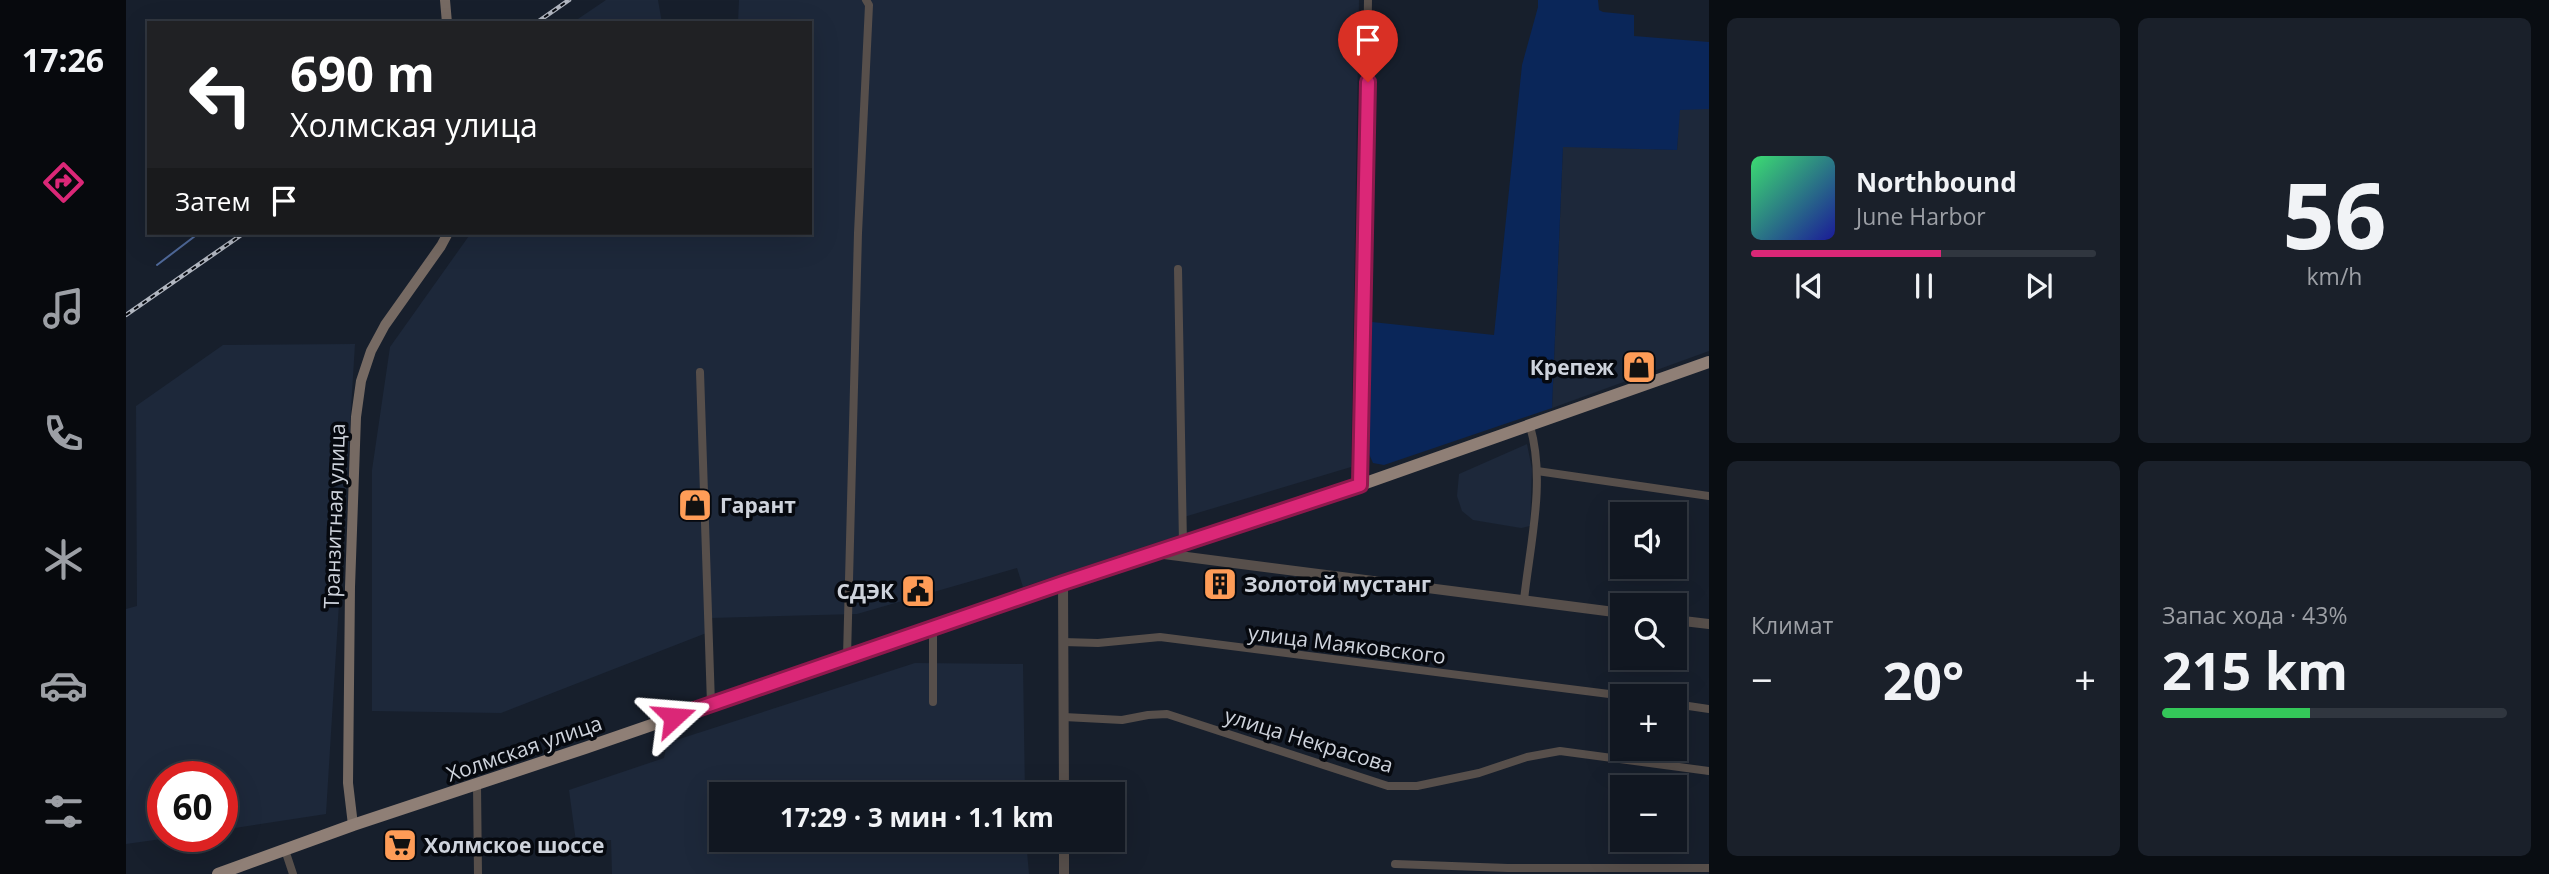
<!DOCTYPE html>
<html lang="ru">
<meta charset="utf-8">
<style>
body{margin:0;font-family:"Open Sans",sans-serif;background:#1a202a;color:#f1f3f6;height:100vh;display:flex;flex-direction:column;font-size:26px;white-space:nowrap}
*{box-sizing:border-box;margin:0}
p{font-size:23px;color:#9c9fa5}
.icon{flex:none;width:38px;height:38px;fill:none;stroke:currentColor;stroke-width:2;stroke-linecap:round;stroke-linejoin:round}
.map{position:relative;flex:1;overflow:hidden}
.details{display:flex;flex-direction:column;gap:18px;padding:18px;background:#090d12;width:840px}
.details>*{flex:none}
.banner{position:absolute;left:21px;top:21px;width:665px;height:214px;border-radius:0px;box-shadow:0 7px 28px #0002,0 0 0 2px #30363f;background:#202124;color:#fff;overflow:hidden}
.tools{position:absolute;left:1484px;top:502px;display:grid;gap:14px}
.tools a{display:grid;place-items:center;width:77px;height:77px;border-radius:0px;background:#111721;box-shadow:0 7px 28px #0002,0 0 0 2px #30363f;font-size:35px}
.speed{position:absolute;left:21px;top:761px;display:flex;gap:14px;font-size:35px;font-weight:700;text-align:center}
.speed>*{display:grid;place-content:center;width:91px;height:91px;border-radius:50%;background:#111721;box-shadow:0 7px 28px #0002,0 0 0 2px #30363f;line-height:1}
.speed .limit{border:10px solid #d22;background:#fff;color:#111}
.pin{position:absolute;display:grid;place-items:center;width:60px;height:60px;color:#fff;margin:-72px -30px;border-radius:50% 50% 50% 0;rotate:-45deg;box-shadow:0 0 7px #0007}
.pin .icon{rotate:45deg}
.me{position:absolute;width:77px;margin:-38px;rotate:71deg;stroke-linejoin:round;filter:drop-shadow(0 0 5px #0008)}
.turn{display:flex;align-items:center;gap:24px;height:147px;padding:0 28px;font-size:32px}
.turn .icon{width:91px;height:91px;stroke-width:2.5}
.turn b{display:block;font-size:49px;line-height:60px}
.then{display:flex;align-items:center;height:66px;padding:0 28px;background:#0003;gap:14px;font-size:26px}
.big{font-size:52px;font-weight:700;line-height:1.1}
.details .tile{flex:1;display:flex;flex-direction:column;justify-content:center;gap:10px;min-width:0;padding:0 24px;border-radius:10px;background:#1a202a}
.details .dial{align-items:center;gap:0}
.dial b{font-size:91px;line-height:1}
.song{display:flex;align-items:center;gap:21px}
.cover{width:84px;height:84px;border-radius:10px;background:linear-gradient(135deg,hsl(140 70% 55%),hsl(240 70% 35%))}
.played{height:7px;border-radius:4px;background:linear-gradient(90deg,#db2777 55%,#30363f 55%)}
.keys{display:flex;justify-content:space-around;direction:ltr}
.heat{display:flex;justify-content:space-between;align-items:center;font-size:38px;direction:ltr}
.charge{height:10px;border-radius:5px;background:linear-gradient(90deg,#34c759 43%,#30363f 0)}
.details .tiles{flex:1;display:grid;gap:18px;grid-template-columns:repeat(2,1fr)}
.trip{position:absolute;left:583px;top:782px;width:416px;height:70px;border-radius:0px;background:#111721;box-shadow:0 7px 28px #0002,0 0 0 2px #30363f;font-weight:700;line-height:70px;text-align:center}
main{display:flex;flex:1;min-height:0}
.tab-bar{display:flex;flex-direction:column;width:126px;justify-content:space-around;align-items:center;background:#07090d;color:#9c9fa5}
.tab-bar .icon{width:49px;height:49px}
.tab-bar .on{color:#db2777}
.tab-bar b{font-size:32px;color:#f1f3f6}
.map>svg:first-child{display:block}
.built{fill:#1d283a}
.green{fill:#0a2659}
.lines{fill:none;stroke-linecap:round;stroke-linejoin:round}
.stream{stroke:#4f699a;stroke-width:2}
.minor{stroke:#574f4b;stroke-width:8}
.tertiary{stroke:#574f4b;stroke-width:10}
.secondary{stroke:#766a63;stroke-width:10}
.primary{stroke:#8f7f76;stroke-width:12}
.rail-casing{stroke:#b1b6c0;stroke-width:4.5}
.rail{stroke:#06090f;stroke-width:2;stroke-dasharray:5;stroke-linecap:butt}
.route-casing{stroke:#8e194d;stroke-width:18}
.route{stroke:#db2777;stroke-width:12}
.labels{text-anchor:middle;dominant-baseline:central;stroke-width:7;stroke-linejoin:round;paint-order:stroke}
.poi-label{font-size:21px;font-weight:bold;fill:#ced3dc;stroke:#06090f;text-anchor:start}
.street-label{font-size:21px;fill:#ced3dc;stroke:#06090f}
</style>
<main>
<nav class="tab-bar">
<b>17:26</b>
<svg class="icon on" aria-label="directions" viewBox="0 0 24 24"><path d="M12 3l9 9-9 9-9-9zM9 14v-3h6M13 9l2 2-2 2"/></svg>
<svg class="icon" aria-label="music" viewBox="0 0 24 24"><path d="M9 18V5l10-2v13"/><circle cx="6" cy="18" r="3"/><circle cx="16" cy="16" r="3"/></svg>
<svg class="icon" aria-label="phone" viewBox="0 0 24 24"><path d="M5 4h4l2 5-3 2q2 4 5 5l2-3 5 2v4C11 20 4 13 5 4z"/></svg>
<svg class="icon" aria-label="climate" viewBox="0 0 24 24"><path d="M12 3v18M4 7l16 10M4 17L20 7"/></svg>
<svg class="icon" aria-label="car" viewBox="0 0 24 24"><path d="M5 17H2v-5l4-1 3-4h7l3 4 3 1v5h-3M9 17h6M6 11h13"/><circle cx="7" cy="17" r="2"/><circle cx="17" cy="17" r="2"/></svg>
<svg class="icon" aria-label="filters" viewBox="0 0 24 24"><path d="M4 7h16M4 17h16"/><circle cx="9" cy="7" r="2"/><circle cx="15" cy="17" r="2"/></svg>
</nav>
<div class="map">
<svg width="1583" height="874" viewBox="0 0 1583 874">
<rect width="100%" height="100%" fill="#171f2c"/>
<g class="built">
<polygon points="480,0 532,0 536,23 446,23"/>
<polygon points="613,0 1233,0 1225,467 1058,517 1057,534 897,587 891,568 731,614 585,618 583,632 375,713 246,711 246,470 264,347 345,233 684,233 684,23 612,23"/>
<polygon points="1553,109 1583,109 1583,351 1426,408 1437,146 1551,150"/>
<polygon points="229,344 200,814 96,830 96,777 37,777 37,836 50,837 0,844 0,609 11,606 10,406 97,345"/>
<polygon points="1401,444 1406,469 1404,526 1395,528 1347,520 1336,511 1331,496 1333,474"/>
<polygon points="789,663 897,664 899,794 595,794 595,840 900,840 903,874 486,874 485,840 450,842 443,790 538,758 541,743"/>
</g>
<polygon class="green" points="1412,0 1472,0 1473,10 1477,12 1508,15 1508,36 1583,42 1583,109 1554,110 1551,150 1437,147 1426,408 1258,465 1247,463 1243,454 1246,322 1368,335 1396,65 1412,7"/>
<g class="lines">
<polyline class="stream" points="31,265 73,233"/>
<g class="minor">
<polyline points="1052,269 1057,544"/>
<polyline points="574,372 585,704"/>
<polyline points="1411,471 1583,496"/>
<polyline points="1234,485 1242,0"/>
<path d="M1398 600C1404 544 1420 481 1404 426"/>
<polyline points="807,628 807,702"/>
<polyline points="937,642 972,643 1034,637 1499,696"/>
<polyline points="721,657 732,233 743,5 740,0"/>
<polyline points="1549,704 1583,709"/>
<polyline points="938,717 996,720 1022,715 1041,714 1262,786 1291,786 1353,773 1401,757 1434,751 1583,771"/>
<polyline points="351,785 352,874"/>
<polyline points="159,850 167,874"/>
<polyline points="1269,864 1382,868 1583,868"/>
</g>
<g class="tertiary">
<polyline points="1030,553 1496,613"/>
<polyline points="937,583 938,794"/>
<polyline points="1549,620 1583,624"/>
<polyline points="938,874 938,840"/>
</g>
<g class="secondary">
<polyline points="319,0 321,23"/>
<polyline points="227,825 222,783 224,587 230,417 235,381 245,351 259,325 315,246 322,233"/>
</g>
<polyline class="primary" points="92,874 227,825 459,748 937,583 1234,485 1583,362"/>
<g class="rail-casing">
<g id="rail">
<polyline points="410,23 443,0"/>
<polyline points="0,315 118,233"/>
</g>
</g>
<use href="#rail" class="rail"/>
</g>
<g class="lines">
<g class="route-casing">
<polyline id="route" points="548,717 937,583 1234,485 1242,82"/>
</g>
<use href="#route" class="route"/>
</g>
<defs>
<g id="shop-square" transform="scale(1.75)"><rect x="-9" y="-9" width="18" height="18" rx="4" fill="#fe9c57" stroke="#06090f"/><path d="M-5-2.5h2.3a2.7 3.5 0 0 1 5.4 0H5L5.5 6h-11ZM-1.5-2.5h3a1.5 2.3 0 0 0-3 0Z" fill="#111"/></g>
<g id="building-square" transform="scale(1.75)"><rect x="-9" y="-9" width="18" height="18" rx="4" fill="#fe9c57" stroke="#06090f"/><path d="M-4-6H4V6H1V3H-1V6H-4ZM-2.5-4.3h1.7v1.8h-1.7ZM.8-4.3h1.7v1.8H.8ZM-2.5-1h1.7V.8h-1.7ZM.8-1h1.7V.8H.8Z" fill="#111"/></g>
<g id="civic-square" transform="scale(1.75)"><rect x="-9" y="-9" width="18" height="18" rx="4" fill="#fe9c57" stroke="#06090f"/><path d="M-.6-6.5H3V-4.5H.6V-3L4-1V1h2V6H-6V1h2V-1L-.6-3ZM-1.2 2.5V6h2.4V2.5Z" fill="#111"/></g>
<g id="supermarket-square" transform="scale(1.75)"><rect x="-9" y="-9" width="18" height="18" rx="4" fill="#fe9c57" stroke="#06090f"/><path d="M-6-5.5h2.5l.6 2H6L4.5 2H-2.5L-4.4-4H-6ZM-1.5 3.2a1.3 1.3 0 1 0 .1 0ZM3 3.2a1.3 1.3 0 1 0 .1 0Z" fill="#111"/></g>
</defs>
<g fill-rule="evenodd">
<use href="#shop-square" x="1513" y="367"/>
<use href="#shop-square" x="569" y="505"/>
<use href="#building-square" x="1094" y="584"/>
<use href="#civic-square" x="792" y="591"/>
<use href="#supermarket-square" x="274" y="845"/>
</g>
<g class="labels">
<g class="poi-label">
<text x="1488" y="367" text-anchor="end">Крепеж</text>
<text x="594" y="505">Гарант</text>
<text x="1118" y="584">Золотой мустанг</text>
<text x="768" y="591" text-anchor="end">СДЭК</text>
<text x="298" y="845">Холмское шоссе</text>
</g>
<g class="street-label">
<text transform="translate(208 516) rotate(-88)">Транзитная улица</text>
<text transform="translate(1221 644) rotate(7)">улица Маяковского</text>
<text transform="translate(1183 740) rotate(17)">улица Некрасова</text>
<text transform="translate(398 748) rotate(-19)">Холмская улица</text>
</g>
</g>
</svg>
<div class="tools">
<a><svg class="icon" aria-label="sound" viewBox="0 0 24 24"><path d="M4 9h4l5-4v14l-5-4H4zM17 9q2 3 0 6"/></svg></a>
<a><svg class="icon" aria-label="search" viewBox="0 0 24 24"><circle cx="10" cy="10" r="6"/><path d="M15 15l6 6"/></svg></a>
<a>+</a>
<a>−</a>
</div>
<div class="speed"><div class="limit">60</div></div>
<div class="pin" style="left:1242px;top:82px;background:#d93025"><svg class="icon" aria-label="arrive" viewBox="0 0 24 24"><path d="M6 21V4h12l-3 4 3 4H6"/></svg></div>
<svg class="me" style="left:548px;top:717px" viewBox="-20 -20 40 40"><path d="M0-17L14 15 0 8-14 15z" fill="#db2777" stroke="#fff" stroke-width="4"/></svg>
<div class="trip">17:29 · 3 мин · 1.1 km</div>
<div class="banner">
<div class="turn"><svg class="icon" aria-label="left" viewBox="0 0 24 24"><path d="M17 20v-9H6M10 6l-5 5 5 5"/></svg><div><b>690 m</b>Холмская улица</div></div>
<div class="then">Затем<svg class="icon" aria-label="arrive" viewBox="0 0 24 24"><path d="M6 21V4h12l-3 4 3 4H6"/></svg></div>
</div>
</div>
<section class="details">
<div class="tiles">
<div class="tile">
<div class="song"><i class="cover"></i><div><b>Northbound</b><p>June Harbor</p></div></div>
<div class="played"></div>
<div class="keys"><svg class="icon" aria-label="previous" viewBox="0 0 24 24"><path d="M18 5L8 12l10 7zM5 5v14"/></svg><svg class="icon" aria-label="pause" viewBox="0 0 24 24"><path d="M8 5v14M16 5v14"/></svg><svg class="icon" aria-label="next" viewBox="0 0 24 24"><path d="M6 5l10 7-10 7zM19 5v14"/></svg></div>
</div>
<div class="tile dial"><b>56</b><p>km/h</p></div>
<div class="tile"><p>Климат</p>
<div class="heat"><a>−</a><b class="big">20°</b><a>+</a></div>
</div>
<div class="tile"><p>Запас хода · 43%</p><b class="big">215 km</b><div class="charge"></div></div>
</div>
</section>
</main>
